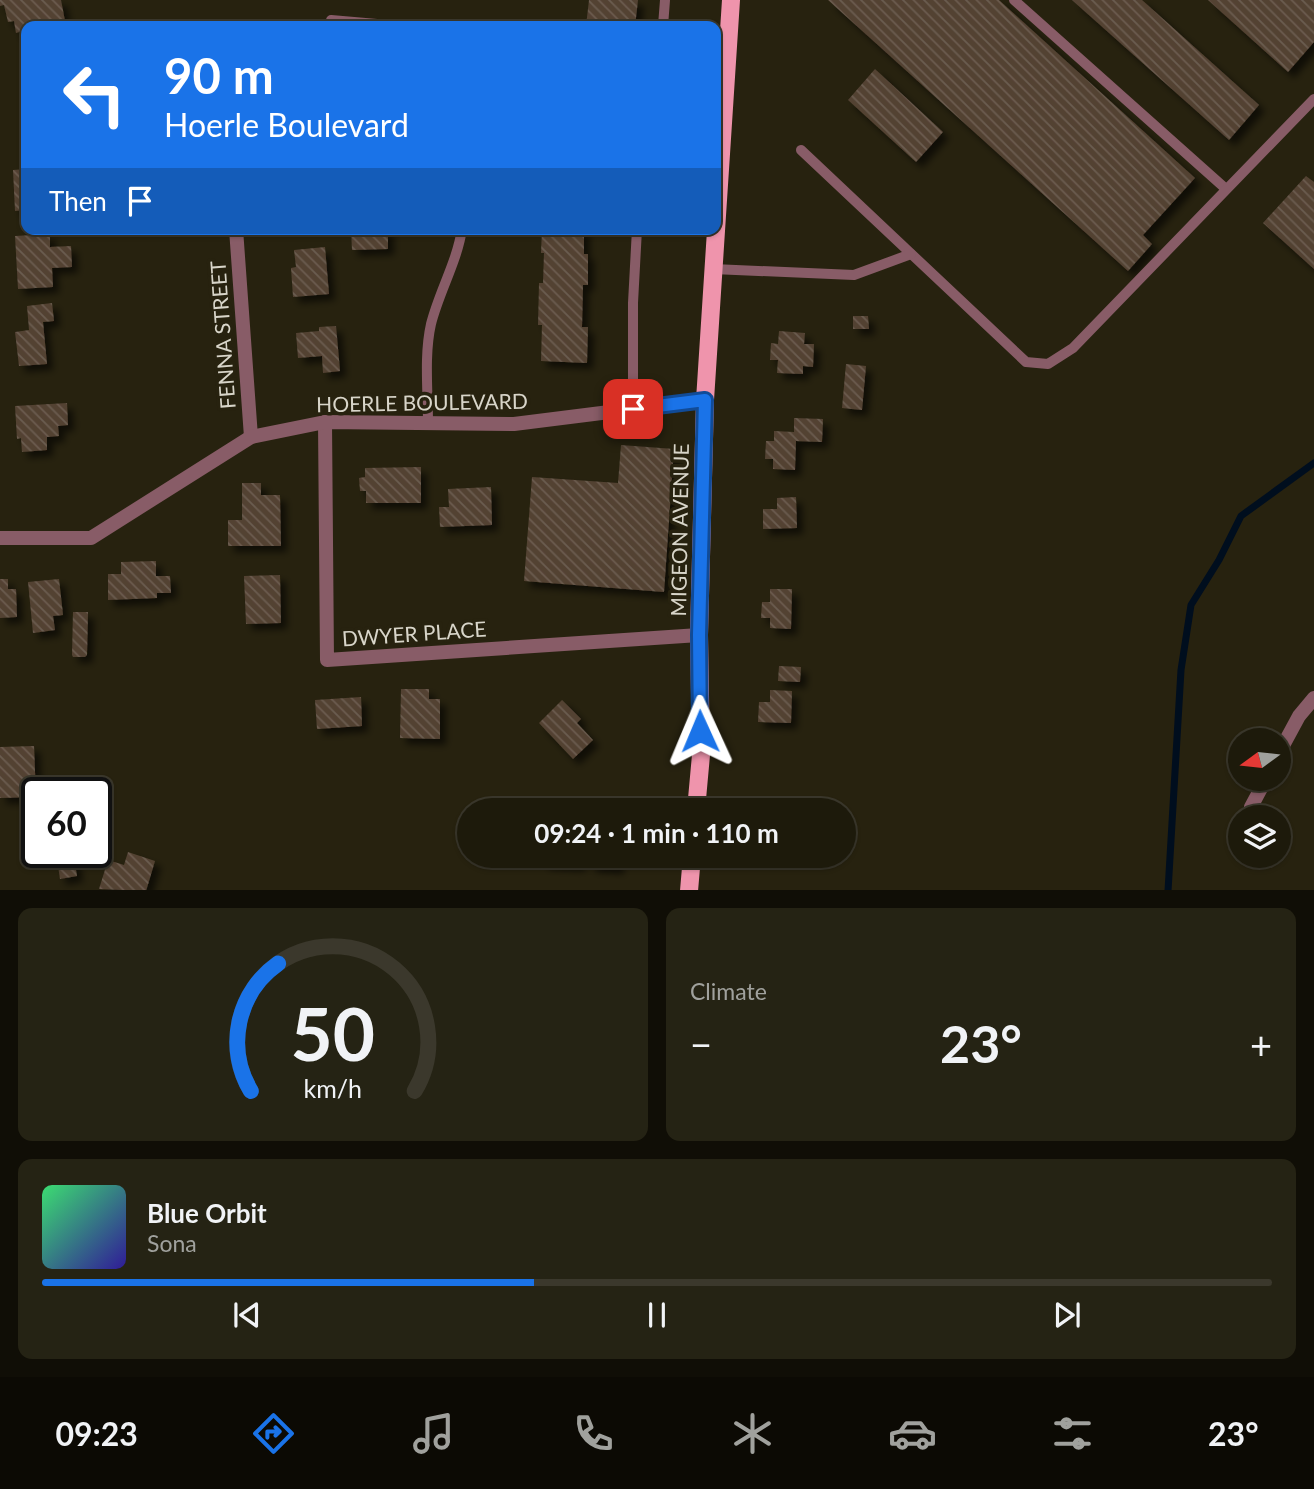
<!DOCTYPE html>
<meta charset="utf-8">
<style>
body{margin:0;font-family:Lato,sans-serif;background:#252314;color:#f1f3f6;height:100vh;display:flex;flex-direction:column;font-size:26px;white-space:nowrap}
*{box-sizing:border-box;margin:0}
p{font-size:23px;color:#a0a19d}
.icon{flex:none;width:38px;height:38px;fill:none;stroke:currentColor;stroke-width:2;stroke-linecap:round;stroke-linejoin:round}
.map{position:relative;height:890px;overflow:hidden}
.side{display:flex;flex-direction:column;gap:18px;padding:18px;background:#100e06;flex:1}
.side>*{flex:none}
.hud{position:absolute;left:21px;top:21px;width:700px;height:214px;border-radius:14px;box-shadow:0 2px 5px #0004,0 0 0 2px #3b382c;background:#1a73e8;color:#fff;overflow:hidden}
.needle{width:46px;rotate:255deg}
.controls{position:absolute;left:1228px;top:728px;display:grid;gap:14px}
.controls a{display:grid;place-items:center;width:63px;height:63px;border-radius:50%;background:#1d1a0b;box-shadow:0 2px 5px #0004,0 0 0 2px #3b382c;font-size:35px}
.speed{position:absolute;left:21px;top:777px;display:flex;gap:14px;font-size:35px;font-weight:700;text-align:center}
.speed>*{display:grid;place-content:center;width:91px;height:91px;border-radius:50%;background:#1d1a0b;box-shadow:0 2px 5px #0004,0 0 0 2px #3b382c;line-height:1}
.speed .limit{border:4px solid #111;border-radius:10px;background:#fff;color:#111}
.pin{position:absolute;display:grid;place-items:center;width:60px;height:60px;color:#fff;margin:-30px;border-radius:14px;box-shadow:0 4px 10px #0006}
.me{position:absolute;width:77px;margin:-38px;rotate:359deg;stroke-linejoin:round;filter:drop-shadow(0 0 5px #0008)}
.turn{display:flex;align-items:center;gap:24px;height:147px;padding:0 28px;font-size:32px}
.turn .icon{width:91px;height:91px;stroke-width:2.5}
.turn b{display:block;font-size:49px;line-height:60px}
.then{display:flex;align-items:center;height:66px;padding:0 28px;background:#0003;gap:14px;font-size:26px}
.big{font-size:52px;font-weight:700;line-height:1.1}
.side .widget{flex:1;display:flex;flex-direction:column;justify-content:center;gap:10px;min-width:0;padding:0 24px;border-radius:14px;background:#252314}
.side .dial{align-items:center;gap:0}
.dial svg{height:182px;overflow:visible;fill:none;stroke:#3b382c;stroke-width:7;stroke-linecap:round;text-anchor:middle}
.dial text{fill:#f1f3f6;stroke:none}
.song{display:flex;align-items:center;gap:21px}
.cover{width:84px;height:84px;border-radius:10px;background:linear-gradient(135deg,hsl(140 70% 55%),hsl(250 70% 35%))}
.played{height:7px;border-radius:4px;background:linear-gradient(90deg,#1a73e8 40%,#3b382c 40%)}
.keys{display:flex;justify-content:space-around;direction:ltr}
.heat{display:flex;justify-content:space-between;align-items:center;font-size:38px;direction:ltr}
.side .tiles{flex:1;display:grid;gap:18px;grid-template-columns:1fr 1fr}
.widget:last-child{grid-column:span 2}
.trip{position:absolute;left:457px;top:798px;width:399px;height:70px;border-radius:35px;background:#1d1a0b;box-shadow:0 2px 5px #0004,0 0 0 2px #3b382c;font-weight:700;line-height:70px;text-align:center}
.menu{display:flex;height:112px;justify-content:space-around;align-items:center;background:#0c0a04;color:#a0a19d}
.menu .icon{width:49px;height:49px}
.menu .current{color:#1a73e8}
.menu b{font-size:32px;color:#f1f3f6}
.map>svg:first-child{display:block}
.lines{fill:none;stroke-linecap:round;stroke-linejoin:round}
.stream{stroke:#000e1e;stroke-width:7}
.building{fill:url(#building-back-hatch);filter:url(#shadow)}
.lane{stroke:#885c67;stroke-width:10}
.street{stroke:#885c67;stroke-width:14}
.primary{stroke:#ef94ac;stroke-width:18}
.route-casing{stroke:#114b97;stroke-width:18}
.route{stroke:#1a73e8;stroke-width:12}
.labels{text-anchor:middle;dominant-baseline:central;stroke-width:7;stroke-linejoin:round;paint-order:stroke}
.street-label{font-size:21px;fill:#d8d5c9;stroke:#27220f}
</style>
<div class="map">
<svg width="1314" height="891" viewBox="0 0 1314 891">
<defs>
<pattern id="building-back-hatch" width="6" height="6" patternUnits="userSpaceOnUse" patternTransform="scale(1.75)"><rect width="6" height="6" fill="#534233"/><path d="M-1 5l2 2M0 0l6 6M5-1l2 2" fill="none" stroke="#6b5c4f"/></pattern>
<filter id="shadow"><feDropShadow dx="6" dy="6" stdDeviation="3.5" flood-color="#0009"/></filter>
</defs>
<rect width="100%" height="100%" fill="#27220f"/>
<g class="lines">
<polyline class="stream" points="1168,891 1181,670 1191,605 1219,560 1241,516 1314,463"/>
</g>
<g class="building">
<polygon points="0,0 61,0 65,21 44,26 26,26 26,30 16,33 14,21 8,22 4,5 0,6"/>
<polygon points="589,0 638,0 635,26 586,26"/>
<polygon points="828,0 999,0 1195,178 1143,235 1152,244 1128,271"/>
<polygon points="1072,0 1142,0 1259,105 1229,140"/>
<polygon points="1208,0 1314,0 1314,42 1288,72"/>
<polygon points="875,69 943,132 916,162 848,100"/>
<polygon points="20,96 26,96 26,119 22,119"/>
<polygon points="26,169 26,210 15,211 13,170"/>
<polygon points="1306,176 1314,182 1314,269 1263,223"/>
<polygon points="351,229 388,229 388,249 352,250"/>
<polygon points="542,229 584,229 584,254 588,254 588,285 583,285 582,327 588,327 587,363 541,361 542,325 538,325 539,283 543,283 544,253 541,253"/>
<polygon points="50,234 50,247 71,246 72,267 52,268 53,287 18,289 15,236"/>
<polygon points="325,247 329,294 293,297 291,268 296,267 294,250"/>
<polygon points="52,303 54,321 43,322 47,364 19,366 15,332 29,330 27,306"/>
<polygon points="853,316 868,316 869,329 853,329"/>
<polygon points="336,326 340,371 323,373 322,356 298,358 296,333 319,331 319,327"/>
<polygon points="779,331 805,333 804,344 814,344 813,367 803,366 803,374 777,373 778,360 770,360 771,343 778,344"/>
<polygon points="846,364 866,366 862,410 842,408"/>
<polygon points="67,403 68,425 58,426 59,436 47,437 47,450 22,452 21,438 17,439 15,406"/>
<polygon points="794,418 823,419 822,442 796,441 795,470 773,469 773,459 765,459 766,441 774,441 774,431 794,432"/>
<polygon points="621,445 674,449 664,592 524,581 532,477 618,483"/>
<polygon points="421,467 421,503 366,503 366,491 360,491 359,478 365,477 365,468"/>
<polygon points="242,483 261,483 261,495 280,495 281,546 228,546 228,520 242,520"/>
<polygon points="491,487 492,525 440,527 439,507 449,507 448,489"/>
<polygon points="796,497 797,528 763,529 763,509 777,509 777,498"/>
<polygon points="156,561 156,576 170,576 171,593 157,593 157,598 108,600 108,574 121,574 121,562"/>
<polygon points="280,575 281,623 246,624 244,576"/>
<polygon points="0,579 8,579 8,589 16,589 17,617 0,618"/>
<polygon points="59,579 63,615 53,616 55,630 33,633 28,582"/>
<polygon points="770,589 792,589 791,629 770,628 770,618 761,618 762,602 770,602"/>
<polygon points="73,612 88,612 87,655 85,657 73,657 72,655"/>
<polygon points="779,666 801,667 800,682 778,681"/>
<polygon points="401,689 429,689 429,699 440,699 440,739 400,738"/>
<polygon points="770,690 792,691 791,723 758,722 759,702 770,702"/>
<polygon points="361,697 362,726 317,729 315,700"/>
<polygon points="562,700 581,719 577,723 593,740 573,759 539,723"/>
<polygon points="34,746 36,797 0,798 0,747"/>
<polygon points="56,852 73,852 77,876 60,879"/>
<polygon points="128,852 155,861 146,891 99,889 108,860 124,865"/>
<polygon points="543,856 580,856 579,865 543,863"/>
<polygon points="591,856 618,856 618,868 590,866"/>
</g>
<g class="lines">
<g class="lane">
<polyline points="1014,0 1226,189"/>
<polyline points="331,20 400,26"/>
<polyline points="663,26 665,0"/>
<polyline points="801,150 1026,362 1048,364 1073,348 1314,99"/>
<polyline points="713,269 854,275 911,254"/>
<polyline points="633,409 633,303 637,229"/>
<path d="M428 423C428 391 424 355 431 324 439 292 457 262 462 229"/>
</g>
<g class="street">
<polyline points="236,229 251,437"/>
<polyline points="325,422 327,660 699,635"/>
<polyline points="0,538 91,538 251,437 325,422 514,424 705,400"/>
<polyline points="1279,753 1299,716 1314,698"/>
<polyline points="1251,807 1266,779"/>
</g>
<g class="primary">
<polyline points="696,810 701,755 699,635 705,400 731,0"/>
<polyline points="689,891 692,856"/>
</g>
</g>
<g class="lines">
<g class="route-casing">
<polyline id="route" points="633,409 705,400 699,635 700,731"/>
</g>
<use href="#route" class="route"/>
</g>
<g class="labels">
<g class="street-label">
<text transform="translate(222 335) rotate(-94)">FENNA STREET</text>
<text transform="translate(422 402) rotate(-1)">HOERLE BOULEVARD</text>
<text transform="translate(679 530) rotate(-89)">MIGEON AVENUE</text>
<text transform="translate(414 633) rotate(-4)">DWYER PLACE</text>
</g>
</g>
</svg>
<div class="controls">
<a><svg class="needle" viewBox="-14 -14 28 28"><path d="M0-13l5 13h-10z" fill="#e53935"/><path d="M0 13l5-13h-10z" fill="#a0a19d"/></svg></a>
<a><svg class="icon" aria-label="layers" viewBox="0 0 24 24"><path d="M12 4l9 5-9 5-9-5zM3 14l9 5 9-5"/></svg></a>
</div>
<div class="speed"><div class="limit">60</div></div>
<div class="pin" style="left:633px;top:409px;background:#d93025"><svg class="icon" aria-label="arrive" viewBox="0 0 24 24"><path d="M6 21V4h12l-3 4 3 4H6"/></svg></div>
<svg class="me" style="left:700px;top:731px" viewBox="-20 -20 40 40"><path d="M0-17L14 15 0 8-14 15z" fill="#1a73e8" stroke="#fff" stroke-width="4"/></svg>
<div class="trip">09:24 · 1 min · 110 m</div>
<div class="hud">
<div class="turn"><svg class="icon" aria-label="left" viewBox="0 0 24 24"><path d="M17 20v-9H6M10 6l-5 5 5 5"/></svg><div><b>90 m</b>Hoerle Boulevard</div></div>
<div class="then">Then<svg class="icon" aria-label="arrive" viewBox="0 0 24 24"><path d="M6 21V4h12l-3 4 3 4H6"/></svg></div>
</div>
</div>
<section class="side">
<div class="tiles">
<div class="widget dial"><svg viewBox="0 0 100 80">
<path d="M14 69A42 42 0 1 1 86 69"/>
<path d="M14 69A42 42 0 0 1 26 13" stroke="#1a73e8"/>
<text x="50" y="56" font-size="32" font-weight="700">50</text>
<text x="50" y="72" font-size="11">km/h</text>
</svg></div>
<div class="widget"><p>Climate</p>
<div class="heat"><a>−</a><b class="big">23°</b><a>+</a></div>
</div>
<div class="widget">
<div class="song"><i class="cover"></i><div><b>Blue Orbit</b><p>Sona</p></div></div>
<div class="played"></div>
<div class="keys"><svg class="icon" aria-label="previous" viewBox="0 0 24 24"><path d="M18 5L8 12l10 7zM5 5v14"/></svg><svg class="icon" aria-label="pause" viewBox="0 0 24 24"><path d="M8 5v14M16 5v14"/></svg><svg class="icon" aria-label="next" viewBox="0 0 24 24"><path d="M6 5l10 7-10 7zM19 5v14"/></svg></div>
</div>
</div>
</section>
<nav class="menu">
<b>09:23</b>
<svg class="icon current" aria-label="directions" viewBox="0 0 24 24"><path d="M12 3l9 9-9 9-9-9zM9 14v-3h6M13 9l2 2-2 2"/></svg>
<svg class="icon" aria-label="music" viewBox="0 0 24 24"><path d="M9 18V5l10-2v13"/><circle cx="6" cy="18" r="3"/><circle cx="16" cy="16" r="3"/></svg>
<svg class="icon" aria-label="phone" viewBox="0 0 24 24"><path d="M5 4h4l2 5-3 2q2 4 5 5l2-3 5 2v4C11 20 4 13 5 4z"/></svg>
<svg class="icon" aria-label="climate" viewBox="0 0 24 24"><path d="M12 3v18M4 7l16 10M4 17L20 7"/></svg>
<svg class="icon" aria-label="car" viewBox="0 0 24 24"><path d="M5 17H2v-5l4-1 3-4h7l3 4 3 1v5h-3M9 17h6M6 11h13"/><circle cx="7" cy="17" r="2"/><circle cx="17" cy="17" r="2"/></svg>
<svg class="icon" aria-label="filters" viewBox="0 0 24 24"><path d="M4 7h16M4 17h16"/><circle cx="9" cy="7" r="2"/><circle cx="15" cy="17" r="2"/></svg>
<b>23°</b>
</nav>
